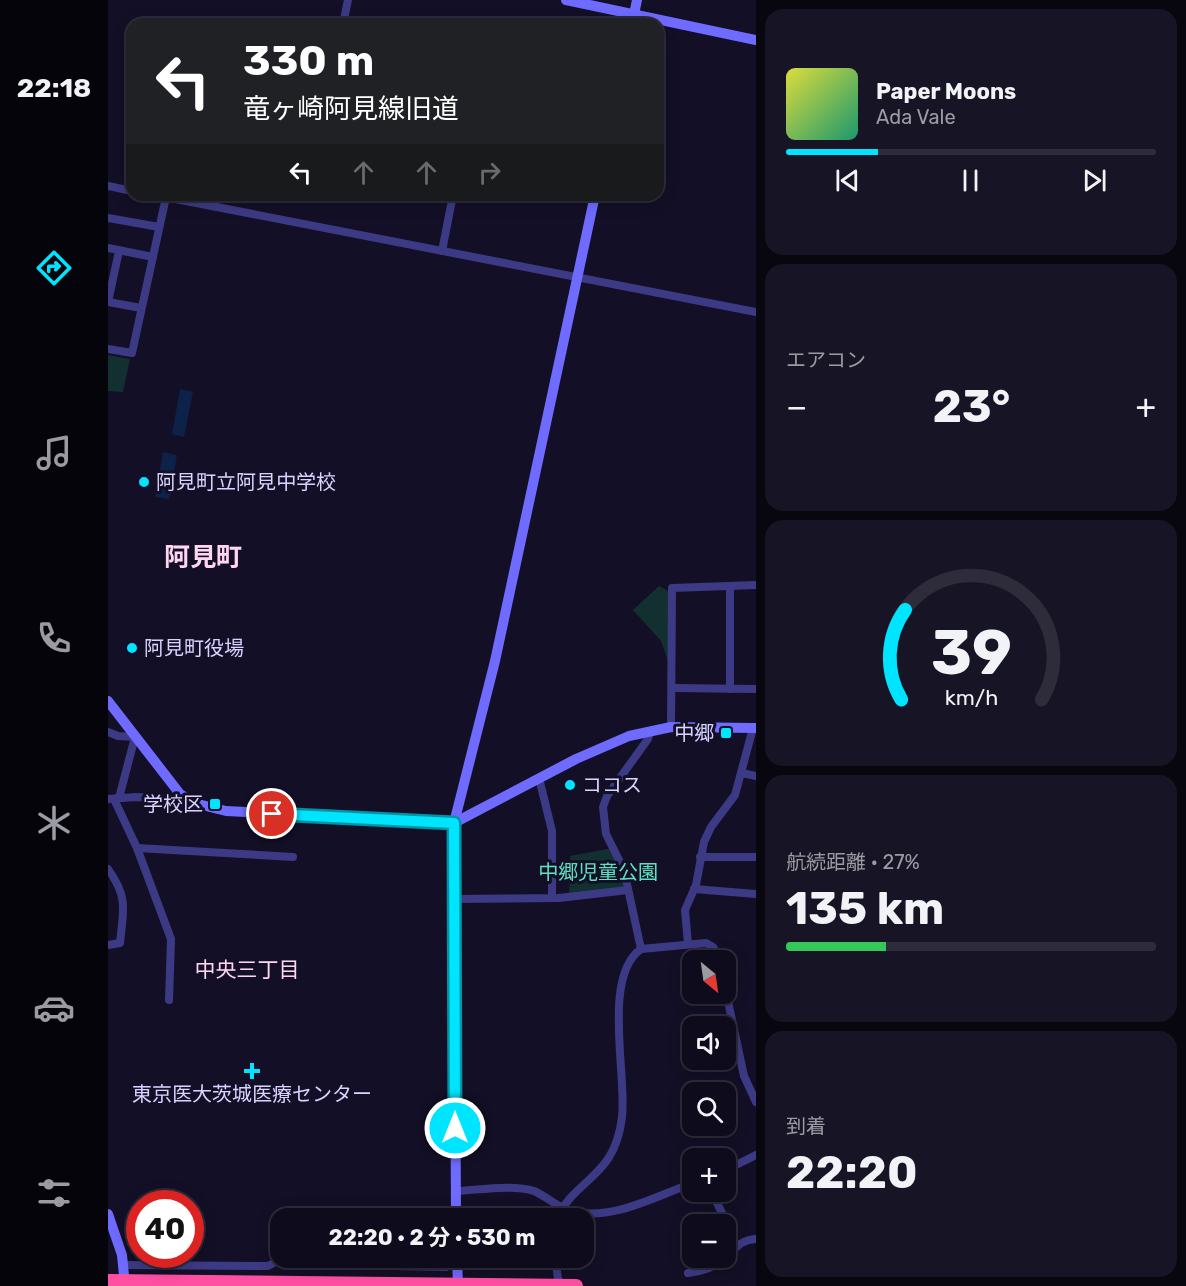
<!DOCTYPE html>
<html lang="ja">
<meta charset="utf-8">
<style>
body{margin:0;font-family:Rubik,"Noto Sans JP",sans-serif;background:#171425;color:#f1f3f6;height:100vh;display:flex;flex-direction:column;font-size:22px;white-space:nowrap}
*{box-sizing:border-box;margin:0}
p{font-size:20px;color:#9b9ba3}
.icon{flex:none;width:33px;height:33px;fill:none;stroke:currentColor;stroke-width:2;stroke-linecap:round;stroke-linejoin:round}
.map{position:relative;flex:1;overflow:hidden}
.drawer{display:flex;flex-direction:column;gap:9px;padding:9px;background:#08060f;width:430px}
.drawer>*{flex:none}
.guide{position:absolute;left:18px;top:18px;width:538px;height:183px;border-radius:18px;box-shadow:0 3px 15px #0003,0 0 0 2px #2e2b3b;background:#202124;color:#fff;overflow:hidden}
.needle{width:39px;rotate:151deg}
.tools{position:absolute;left:574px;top:950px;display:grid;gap:12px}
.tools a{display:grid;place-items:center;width:54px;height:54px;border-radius:12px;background:#0e0b1c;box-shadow:0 3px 15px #0003,0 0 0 2px #2e2b3b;font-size:30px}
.speed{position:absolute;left:18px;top:1190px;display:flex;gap:12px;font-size:30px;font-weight:700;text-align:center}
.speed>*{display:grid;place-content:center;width:78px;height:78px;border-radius:50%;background:#0e0b1c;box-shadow:0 3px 15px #0003,0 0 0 2px #2e2b3b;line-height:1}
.speed .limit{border:9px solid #d22;background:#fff;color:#111}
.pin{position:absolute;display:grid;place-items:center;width:51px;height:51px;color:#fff;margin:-26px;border:3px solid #fff;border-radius:50%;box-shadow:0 2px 6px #0007}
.me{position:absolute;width:66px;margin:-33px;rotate:0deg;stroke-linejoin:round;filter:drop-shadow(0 0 4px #0008)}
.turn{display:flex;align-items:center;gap:21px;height:126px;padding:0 18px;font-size:27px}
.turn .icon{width:78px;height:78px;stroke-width:2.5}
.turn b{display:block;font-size:42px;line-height:51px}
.lanes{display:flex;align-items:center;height:57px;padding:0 18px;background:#0003;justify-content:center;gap:30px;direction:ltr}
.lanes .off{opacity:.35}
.big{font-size:45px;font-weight:700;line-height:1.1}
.drawer .card{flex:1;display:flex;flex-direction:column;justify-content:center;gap:9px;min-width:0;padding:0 21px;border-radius:18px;background:#171425}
.drawer .dial{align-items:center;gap:0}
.dial svg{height:156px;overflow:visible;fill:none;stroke:#2e2b3b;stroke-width:7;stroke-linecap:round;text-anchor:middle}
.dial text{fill:#f1f3f6;stroke:none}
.song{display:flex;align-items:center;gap:18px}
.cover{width:72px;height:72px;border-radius:9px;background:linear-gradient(135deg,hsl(60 70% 55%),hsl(160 70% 35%))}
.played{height:6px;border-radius:3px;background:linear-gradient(90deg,#00e5ff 25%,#2e2b3b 25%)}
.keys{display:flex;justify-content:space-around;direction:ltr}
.heat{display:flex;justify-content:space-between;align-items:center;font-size:33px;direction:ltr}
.charge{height:9px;border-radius:4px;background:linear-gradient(90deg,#34c759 27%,#2e2b3b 0)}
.trip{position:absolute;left:162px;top:1208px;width:324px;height:60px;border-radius:18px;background:#0e0b1c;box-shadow:0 3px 15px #0003,0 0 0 2px #2e2b3b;font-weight:700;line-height:60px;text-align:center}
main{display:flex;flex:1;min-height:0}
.dock{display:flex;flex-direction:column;width:108px;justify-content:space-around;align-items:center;background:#06040b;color:#9b9ba3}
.dock .icon{width:42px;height:42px}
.dock .active{color:#00e5ff}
.dock b{font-size:27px;color:#f1f3f6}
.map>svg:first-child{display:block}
.green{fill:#12302f}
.water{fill:#0c2248}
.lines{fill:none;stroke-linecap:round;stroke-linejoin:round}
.street{stroke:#3d3a85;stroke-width:8}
.secondary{stroke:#6f6bff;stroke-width:10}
.highway{stroke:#ff4fa3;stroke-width:14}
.route-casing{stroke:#0095a6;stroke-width:15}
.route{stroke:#00e5ff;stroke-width:10}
.poi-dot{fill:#00e5ff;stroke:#130f26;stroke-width:2}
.labels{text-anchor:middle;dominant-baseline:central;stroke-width:6;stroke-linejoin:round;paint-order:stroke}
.poi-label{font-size:20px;fill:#d9d4ff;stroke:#130f26;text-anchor:start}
.park-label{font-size:20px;fill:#5fe0c0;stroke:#130f26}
.neighbourhood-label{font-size:21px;fill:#ffd6f0;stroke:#130f26}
.district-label{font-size:26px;font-weight:bold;fill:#ffd6f0;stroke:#130f26}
</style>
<main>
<nav class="dock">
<b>22:18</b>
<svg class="icon active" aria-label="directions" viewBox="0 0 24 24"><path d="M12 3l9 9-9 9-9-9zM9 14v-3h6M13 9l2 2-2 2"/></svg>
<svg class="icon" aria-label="music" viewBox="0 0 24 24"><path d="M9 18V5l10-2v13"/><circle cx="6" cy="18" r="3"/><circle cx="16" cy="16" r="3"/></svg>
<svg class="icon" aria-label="phone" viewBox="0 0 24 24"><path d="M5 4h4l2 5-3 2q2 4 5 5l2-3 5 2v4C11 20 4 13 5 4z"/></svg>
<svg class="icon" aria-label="climate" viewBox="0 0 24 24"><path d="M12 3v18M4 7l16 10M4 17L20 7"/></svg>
<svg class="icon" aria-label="car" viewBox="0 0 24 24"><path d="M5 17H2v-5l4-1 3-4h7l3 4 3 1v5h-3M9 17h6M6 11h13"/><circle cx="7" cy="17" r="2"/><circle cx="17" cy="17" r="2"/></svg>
<svg class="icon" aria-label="filters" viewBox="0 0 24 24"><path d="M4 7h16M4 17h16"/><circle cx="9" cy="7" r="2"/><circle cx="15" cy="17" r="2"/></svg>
</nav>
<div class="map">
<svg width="648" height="1286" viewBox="0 0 648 1286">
<rect width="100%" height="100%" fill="#130f26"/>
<g class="green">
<polygon points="0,355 22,359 15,392 0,391"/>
<polygon points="551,586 560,591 563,588 560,661 553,641 525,610"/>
<polygon points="505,848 520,890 461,897 462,856"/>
</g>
<g class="water">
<polygon points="72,389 85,392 76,437 64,434"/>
<polygon points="55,452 69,455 61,499 47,497"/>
</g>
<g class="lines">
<g class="street">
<polyline points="235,24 240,0"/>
<polyline points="0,186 24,191"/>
<polyline points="47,195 648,312"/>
<polyline points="0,218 51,227"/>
<polyline points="0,248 45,257"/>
<polyline points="334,251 345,195"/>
<polyline points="0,302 11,251"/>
<polyline points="0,302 33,308"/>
<polyline points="0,349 24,353 58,197"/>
<polyline points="564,688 648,689"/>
<polyline points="622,689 622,586"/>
<polyline points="563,727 564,588 648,585"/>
<polyline points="0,732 10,736 27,737 11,798"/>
<polyline points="634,773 648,776"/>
<polyline points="431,778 444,831 444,898"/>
<polyline points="0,799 28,797 67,799 72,794"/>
<polyline points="6,799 29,848 63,939 61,1000"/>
<polyline points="29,848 185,857"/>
<polyline points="592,857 648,857"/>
<path d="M0 869C21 898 15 911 12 943L0 945"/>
<polyline points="586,889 648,894"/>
<polyline points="346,899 451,898 520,890"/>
<polyline points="580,944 577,910 588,885 596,842 603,827 627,795 645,728"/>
<polyline points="533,949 516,870 498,834 495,807 499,796 540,739 542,731"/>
<polyline points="618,992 636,1076 648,1102"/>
<polyline points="618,1170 648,1155"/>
<path d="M348 1191C370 1190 406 1184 426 1191 440 1197 451 1209 466 1212 507 1220 548 1196 585 1183"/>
<polyline points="603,1191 623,1231"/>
<path d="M448 1218C471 1176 507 1177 514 1117 519 1075 494 976 533 949L598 943 605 947 612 960"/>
<polyline points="447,1257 451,1286"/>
<polyline points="189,1264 338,1267"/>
<polyline points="16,1265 160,1266 173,1259"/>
<path d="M580 1273C592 1271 602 1269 612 1262 626 1254 628 1240 648 1239"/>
</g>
<g class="secondary">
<polyline points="458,0 648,40"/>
<polyline points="524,24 529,0"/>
<polyline points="0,701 72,794 86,803 118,811 346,823 468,759 521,736 563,727 648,728"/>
<polyline points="0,1214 14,1255 17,1286"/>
<polyline points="348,1218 346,823 387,661 487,195"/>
<polyline points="349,1257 350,1286"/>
</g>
<polyline class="highway" points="0,1281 468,1286"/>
</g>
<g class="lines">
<g class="route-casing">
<polyline id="route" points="164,814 346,823 347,1128"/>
</g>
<use href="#route" class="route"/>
</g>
<g class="poi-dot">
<circle cx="36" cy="482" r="6"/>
<circle cx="24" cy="648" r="6"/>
<rect x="612" y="727" width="12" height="12" rx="3"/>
<circle cx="462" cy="785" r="6"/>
<rect x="101" y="798" width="12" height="12" rx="3"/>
<path d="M141 1062h6v6h6v6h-6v6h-6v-6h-6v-6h6z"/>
</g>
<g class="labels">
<g class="poi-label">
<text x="48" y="482">阿見町立阿見中学校</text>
<text x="36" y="648">阿見町役場</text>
<text x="606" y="733" text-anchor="end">中郷</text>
<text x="474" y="785">ココス</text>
<text x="95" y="804" text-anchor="end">学校区</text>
<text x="144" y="1094" text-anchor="middle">東京医大茨城医療センター</text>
</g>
<g class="park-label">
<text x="490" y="872">中郷児童公園</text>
</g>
<g class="neighbourhood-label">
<text x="139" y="969">中央三丁目</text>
</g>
<g class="district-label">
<text x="95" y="557">阿見町</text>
</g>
</g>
</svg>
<div class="tools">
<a><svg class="needle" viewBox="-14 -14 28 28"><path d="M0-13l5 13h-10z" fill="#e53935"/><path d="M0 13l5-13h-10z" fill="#9b9ba3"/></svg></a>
<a><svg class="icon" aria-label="sound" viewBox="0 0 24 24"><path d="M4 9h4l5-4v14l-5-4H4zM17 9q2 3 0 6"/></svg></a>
<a><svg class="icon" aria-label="search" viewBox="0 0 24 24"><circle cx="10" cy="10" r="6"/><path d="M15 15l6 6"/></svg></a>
<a>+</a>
<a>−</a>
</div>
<div class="speed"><div class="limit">40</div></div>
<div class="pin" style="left:164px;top:814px;background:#d93025"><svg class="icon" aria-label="arrive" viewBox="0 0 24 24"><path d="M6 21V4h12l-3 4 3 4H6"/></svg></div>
<svg class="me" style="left:347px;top:1128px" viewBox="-20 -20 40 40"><circle r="17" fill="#00e5ff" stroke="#fff" stroke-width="3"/><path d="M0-11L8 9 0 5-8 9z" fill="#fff"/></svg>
<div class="trip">22:20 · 2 分 · 530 m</div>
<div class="guide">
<div class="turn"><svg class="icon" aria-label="left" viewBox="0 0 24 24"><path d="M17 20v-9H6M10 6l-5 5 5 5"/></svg><div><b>330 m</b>竜ヶ崎阿見線旧道</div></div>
<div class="lanes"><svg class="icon" aria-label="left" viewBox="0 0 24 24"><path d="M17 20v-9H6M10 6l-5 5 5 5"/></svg><svg class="icon off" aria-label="ahead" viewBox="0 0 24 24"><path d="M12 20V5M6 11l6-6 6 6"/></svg><svg class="icon off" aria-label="ahead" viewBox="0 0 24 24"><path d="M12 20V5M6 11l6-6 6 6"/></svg><svg class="icon off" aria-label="right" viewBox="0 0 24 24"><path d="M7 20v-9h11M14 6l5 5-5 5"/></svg></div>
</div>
</div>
<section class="drawer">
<div class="card">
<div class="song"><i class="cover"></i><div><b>Paper Moons</b><p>Ada Vale</p></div></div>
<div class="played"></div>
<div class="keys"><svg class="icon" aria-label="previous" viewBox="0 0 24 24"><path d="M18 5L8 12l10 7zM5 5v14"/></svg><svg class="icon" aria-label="pause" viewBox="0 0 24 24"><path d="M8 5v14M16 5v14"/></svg><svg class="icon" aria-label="next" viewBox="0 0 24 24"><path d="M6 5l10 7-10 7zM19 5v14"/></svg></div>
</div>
<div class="card"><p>エアコン</p>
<div class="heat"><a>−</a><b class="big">23°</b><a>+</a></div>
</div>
<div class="card dial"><svg viewBox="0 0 100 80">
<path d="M14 69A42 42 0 1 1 86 69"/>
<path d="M14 69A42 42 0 0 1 16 23" stroke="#00e5ff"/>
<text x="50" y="56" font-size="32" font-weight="700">39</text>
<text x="50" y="72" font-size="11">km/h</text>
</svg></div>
<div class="card"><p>航続距離 · 27%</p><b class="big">135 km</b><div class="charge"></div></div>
<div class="card"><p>到着</p><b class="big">22:20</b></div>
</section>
</main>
